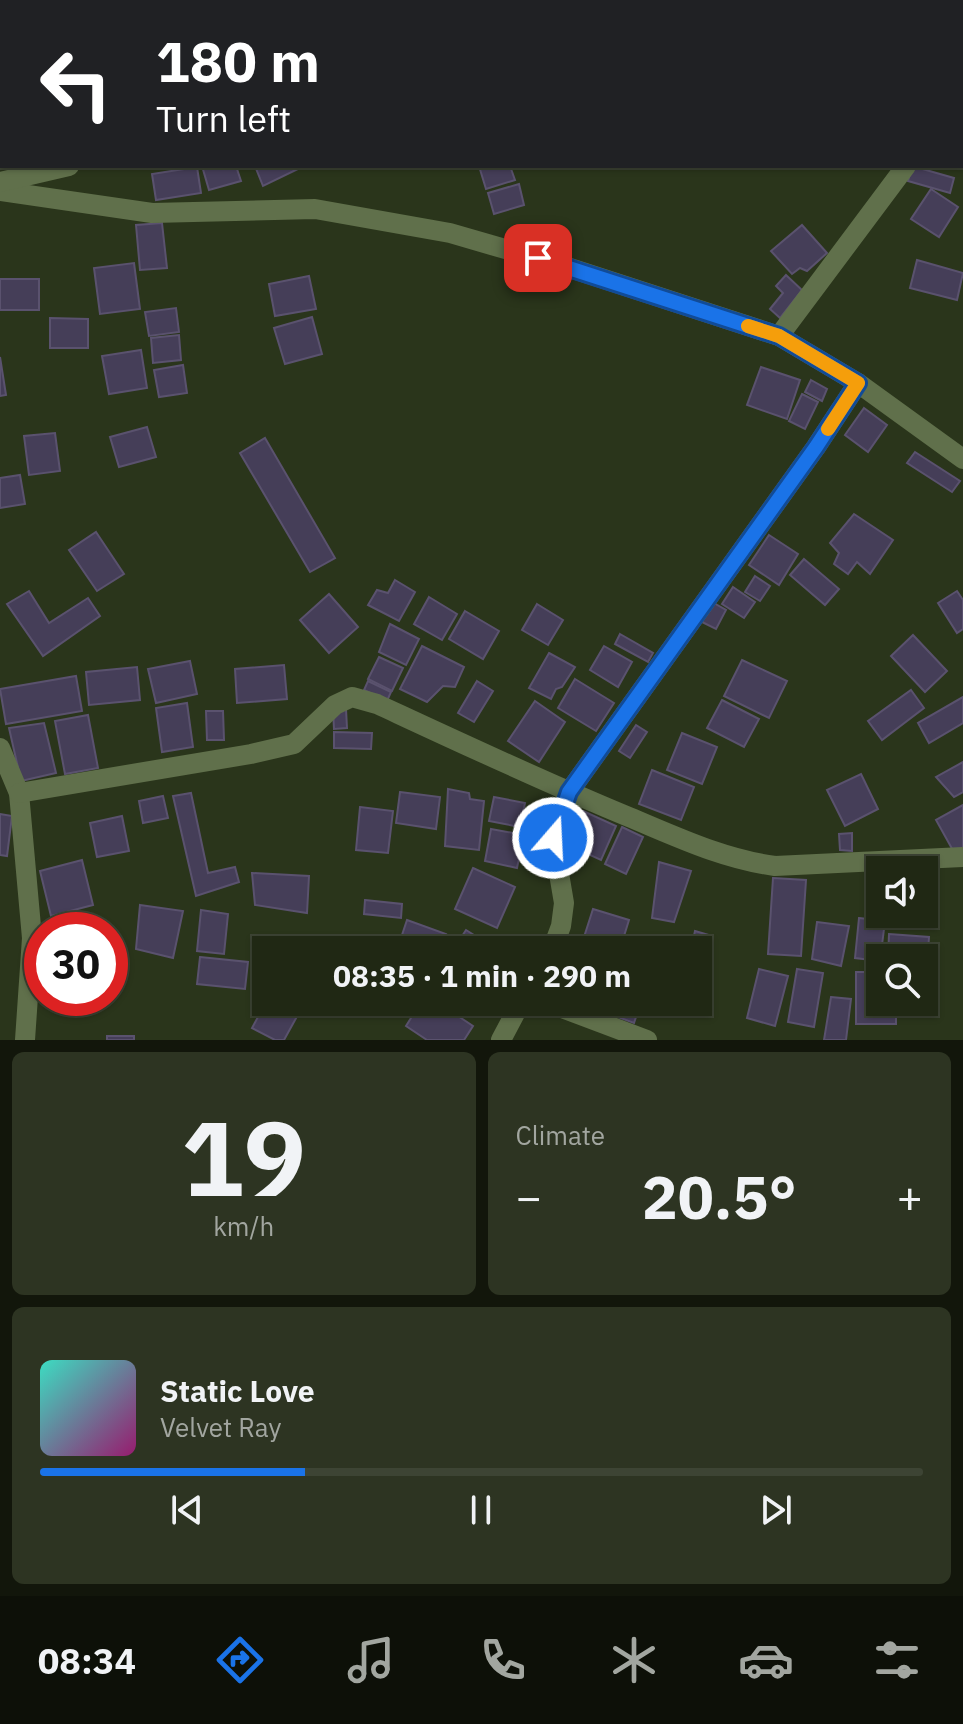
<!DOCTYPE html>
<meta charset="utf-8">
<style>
body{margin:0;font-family:"IBM Plex Sans",sans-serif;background:#2d3422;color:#f1f3f6;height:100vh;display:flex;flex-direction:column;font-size:30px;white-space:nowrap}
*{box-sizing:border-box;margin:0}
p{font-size:26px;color:#a2a6a0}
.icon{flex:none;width:44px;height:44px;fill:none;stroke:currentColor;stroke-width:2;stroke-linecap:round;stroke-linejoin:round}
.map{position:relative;height:1040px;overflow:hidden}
.side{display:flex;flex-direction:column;gap:12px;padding:12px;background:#12160b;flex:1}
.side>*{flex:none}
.hud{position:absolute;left:0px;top:0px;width:964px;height:168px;box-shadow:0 2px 6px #0004,0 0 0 2px #3d4434;background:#202124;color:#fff;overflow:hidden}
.tools{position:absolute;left:866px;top:856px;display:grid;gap:16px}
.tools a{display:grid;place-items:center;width:72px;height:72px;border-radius:0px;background:#202814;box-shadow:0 2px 6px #0004,0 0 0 2px #3d4434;font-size:40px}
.speed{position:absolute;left:24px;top:912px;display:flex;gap:16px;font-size:40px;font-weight:700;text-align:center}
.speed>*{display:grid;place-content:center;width:104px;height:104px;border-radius:50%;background:#202814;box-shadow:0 2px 6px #0004,0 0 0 2px #3d4434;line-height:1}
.speed .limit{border:12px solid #d22;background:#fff;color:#111}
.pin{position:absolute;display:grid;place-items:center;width:68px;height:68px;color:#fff;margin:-34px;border-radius:16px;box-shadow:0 4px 12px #0006}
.me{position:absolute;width:88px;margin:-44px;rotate:19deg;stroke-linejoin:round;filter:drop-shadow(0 0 6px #0008)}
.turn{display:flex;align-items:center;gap:28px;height:168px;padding:0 24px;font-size:36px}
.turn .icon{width:104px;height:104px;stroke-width:2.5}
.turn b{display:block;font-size:56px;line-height:68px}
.big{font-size:60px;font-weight:800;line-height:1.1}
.side .widget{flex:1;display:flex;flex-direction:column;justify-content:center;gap:12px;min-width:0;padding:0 28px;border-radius:12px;background:#2d3422}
.side .dial{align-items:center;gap:0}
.dial b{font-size:104px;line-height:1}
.song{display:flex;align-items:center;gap:24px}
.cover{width:96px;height:96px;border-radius:12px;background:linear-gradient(135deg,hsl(170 70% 55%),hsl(320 70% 35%))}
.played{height:8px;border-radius:4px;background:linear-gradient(90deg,#1a73e8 30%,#3d4434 30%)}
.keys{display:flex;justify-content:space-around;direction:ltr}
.heat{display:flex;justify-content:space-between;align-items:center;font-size:44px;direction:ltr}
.side .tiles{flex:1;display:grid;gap:12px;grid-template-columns:1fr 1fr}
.widget:last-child{grid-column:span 2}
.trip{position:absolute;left:252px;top:936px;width:460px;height:80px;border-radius:0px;background:#202814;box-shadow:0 2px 6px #0004,0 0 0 2px #3d4434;font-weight:800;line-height:80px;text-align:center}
.tab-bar{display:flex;height:128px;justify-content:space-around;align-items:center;background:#0d1008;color:#a2a6a0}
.tab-bar .icon{width:56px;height:56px}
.tab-bar .on{color:#1a73e8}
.tab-bar b{font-size:36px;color:#f1f3f6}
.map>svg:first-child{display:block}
.building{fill:#453e58;stroke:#5a526e;stroke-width:2}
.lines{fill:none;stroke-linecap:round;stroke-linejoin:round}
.minor{stroke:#60704b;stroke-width:20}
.tertiary{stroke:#60704b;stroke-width:20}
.route-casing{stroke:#114b97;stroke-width:20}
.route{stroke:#1a73e8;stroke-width:14}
.slow{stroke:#f59e0b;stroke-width:14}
</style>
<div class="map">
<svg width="963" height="1040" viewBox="0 0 963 1040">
<rect width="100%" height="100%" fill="#2a351b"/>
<g class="building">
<polygon points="0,0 33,2 2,2 2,65"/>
<polygon points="202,166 236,166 241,181 209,190"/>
<polygon points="255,166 304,166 263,186"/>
<polygon points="479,166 510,166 515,180 486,189"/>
<polygon points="912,166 954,178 950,193 908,181"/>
<polygon points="197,167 201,193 156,200 152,174"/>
<polygon points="519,184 524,205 494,214 488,193"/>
<polygon points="931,189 958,207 939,237 911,219"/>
<polygon points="162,223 167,268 140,270 136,225"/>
<polygon points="802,225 827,253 807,271 800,268 792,274 771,251"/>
<polygon points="917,260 963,273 957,300 910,288"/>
<polygon points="134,263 140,309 100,314 94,268"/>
<polygon points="786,275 802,290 780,318 770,309 783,293 776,286"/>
<polygon points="309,276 316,309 275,316 269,284"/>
<rect x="0" y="279" width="39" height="31"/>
<polygon points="176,308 179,332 149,336 145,312"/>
<polygon points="312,317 322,354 285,364 274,328"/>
<polygon points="50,318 88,319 88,348 50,348"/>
<polygon points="179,335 181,360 153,363 151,338"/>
<polygon points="141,350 147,388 109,394 102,356"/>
<polygon points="0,357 6,395 0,396"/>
<polygon points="183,365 187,393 159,397 154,370"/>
<polygon points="761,367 800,380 787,419 747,405"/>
<polygon points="811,380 827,389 822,401 805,392"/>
<polygon points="802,394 818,402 805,429 789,421"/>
<polygon points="864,408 887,425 868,452 845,435"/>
<polygon points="147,427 156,457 119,467 110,437"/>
<polygon points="55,433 60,471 29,475 24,436"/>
<polygon points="265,438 335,558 310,572 240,453"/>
<polygon points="915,452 960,481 952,492 907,463"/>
<polygon points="20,475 25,504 0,508 0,478"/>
<polygon points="854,514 893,540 870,574 857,562 848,574 834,564 839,553 830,543"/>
<polygon points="96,532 124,574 97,591 69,550"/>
<polygon points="769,535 798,554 779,585 749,565"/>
<polygon points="804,559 839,589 825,605 790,575"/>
<polygon points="755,576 770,586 760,601 745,592"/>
<polygon points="395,580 415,592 399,621 368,605 377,590 388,593"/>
<polygon points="733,587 755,602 744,618 722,604"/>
<polygon points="29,591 49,623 88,598 100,616 43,656 7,604"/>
<polygon points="957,591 963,600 963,629 957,633 938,603"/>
<polygon points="329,594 358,627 329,653 300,620"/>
<polygon points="429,597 457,614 442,640 414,624"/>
<polygon points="712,602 726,610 716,629 702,622"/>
<polygon points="537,604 563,620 548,645 522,630"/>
<polygon points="465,611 499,631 483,659 449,639"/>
<polygon points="390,624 419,639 406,665 379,652"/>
<polygon points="620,634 653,653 648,662 615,644"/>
<polygon points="913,635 947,671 925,692 891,656"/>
<polygon points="422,646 464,667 455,687 443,686 427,702 400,689"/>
<polygon points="604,646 632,662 618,687 590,670"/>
<polygon points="549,653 575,667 562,687 556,689 551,699 529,688"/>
<polygon points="379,657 403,668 392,691 368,679"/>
<polygon points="742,660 787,681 769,718 724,696"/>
<polygon points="190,661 197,694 156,703 148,669"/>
<polygon points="284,665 287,699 237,703 235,669"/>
<polygon points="137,667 140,700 89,705 86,672"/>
<polygon points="76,676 82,711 6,724 0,689"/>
<polygon points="575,679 614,703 596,731 558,708"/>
<polygon points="368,681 391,692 387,701 364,690"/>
<polygon points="477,681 493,691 474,722 458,713"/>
<polygon points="911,690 924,708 882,740 868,721"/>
<polygon points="963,697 963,723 929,743 918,723"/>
<polygon points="722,700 759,719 744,747 707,728"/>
<polygon points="535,701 565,722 539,762 508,741"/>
<polygon points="187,703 193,747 162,752 156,708"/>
<polygon points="333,709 346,709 347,728 334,729"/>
<polygon points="206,711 223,711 224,740 207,740"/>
<polygon points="88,715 98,768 65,774 55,721"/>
<polygon points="44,723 56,773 21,781 9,728"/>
<polygon points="636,725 647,732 630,758 619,751"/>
<polygon points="334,732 372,733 371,749 334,748"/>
<polygon points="682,733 717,747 702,784 667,770"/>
<polygon points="963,762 963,792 954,797 936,777"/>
<polygon points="652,770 694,787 681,820 639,804"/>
<polygon points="861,774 878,809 845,826 827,790"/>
<polygon points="448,789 469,793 470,799 484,801 479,850 445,846"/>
<polygon points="400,792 440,797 436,829 396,823"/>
<polygon points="191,793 208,873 235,867 239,882 196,896 173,796"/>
<polygon points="163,796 168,818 143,823 139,801"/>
<polygon points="494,797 525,803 520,827 489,821"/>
<polygon points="963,805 963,849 955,854 936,820"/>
<polygon points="360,807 393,811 388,853 356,850"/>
<polygon points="583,811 616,826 601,860 568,845"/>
<polygon points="0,814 12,816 7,856 0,855"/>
<polygon points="122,816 129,851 97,857 90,823"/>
<polygon points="622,827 643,837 626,874 605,864"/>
<polygon points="491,829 524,835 517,868 485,861"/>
<polygon points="852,833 852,851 840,850 839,834"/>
<polygon points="82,860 93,905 51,916 40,871"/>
<polygon points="659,862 691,871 674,922 652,918"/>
<polygon points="473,868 515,887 497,928 455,909"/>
<polygon points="252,873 309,876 307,913 255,905"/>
<polygon points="773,878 806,880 801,956 768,954"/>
<polygon points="365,900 402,904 401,918 364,914"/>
<polygon points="140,905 183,911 173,958 136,949"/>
<polygon points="593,909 629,920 620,949 584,937"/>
<polygon points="201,910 228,914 224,954 197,951"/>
<polygon points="859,918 885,921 880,961 855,958"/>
<polygon points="407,920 446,934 440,950 397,950"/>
<polygon points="817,922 849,926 841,966 812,959"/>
<polygon points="466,930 495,948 494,950 453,950"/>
<polygon points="695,931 712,936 709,945 693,940"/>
<polygon points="889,934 929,937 927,967 924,966 924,958 888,958"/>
<polygon points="672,936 696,944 694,950 668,950"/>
<polygon points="630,938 660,950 625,950"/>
<polygon points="200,957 248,962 245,989 197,984"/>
<polygon points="759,969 788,976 775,1026 747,1018"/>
<polygon points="797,969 823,973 814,1027 788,1022"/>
<polygon points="856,972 880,972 880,1002 896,1002 896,1024 856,1024"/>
<polygon points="831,997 851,999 846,1040 824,1040"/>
<polygon points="266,1002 283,1002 300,1011 284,1040 275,1040 252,1028"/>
<polygon points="421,1002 437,1002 473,1026 464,1040 427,1040 406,1026"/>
<polygon points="606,1002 641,1002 634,1023 602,1011"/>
<rect x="107" y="1036" width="27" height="4"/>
</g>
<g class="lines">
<g class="minor">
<polyline points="413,2 415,0"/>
<polyline points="0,191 152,213 315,209 450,233 567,267 779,336 858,383 963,459"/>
<polyline points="779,336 906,166"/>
<polyline points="0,748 19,793 32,938 25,1040"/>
<path d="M19 793 251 754 294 744 335 705 352 697 377 704C461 743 544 782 629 817 677 837 723 859 775 866L963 857"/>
<polyline points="552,950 561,926 564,903 553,838 569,792 816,447 858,383"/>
<polyline points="546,1002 647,1040"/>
<polyline points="501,1040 521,1002"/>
</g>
<g class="tertiary">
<polyline points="442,2 447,0"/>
<polyline points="0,182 69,166"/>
</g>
</g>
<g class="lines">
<g class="route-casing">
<polyline id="route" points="538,258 779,336 858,383 816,447 569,792 553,838"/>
</g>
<use href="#route" class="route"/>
<polyline class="slow" points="748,326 779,336 858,383 828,429"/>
</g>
</svg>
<div class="tools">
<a><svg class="icon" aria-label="sound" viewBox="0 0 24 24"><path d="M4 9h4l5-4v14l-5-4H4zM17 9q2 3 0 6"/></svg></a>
<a><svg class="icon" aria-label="search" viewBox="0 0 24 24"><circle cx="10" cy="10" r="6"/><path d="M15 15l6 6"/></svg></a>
</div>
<div class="speed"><div class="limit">30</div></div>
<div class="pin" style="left:538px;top:258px;background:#d93025"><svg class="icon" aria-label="arrive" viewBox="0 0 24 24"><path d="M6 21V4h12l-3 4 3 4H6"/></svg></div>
<svg class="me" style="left:553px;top:838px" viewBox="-20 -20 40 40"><circle r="17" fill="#1a73e8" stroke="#fff" stroke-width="3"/><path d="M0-11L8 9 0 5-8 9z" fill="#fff"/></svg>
<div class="trip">08:35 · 1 min · 290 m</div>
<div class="hud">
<div class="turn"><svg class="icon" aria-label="left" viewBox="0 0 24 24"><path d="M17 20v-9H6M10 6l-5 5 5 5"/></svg><div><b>180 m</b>Turn left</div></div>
</div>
</div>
<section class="side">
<div class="tiles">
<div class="widget dial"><b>19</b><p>km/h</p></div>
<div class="widget"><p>Climate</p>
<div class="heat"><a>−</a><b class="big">20.5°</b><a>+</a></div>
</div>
<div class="widget">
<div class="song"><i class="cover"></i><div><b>Static Love</b><p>Velvet Ray</p></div></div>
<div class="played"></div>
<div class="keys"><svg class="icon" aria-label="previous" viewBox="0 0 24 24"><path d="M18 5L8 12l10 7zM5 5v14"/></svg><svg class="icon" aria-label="pause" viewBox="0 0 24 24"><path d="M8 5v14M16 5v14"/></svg><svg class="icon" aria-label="next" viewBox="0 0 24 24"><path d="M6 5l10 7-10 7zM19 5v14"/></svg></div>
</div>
</div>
</section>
<nav class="tab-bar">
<b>08:34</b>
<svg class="icon on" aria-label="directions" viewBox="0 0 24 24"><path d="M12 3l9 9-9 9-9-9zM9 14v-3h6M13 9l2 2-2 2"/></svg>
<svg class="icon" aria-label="music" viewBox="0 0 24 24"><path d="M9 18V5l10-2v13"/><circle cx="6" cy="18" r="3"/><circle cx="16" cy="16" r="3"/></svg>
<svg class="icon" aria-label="phone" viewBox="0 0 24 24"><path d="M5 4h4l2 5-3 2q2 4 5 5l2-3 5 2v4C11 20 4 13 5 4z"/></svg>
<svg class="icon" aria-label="climate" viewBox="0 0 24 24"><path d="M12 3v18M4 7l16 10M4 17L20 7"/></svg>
<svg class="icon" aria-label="car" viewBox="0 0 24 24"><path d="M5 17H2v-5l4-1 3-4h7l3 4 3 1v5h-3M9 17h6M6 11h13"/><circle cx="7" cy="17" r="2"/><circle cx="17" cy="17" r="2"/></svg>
<svg class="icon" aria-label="filters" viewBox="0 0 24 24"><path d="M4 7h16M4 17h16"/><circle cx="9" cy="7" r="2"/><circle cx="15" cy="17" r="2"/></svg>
</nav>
